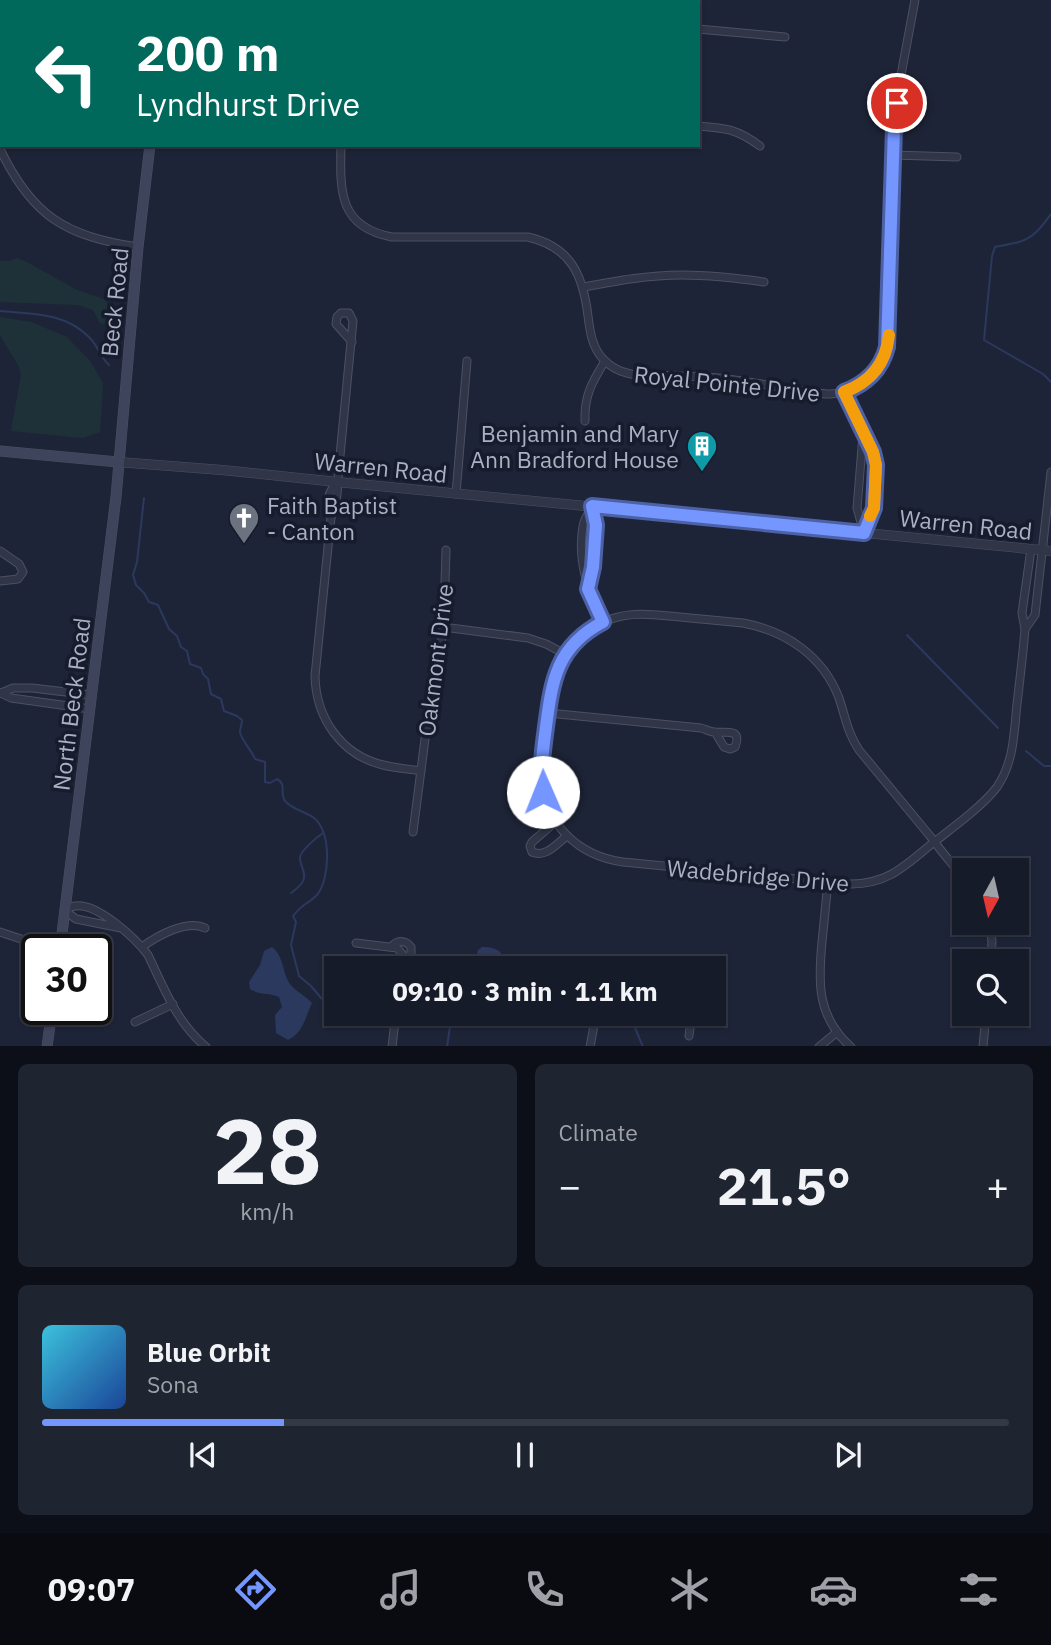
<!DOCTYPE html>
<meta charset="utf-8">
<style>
body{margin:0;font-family:"IBM Plex Sans",sans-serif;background:#1f2431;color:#f1f3f6;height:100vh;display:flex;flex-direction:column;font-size:26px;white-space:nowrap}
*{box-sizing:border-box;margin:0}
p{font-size:23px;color:#9ea1a8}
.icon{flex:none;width:38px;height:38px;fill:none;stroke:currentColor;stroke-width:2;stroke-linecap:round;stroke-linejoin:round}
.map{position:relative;height:1046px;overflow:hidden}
.details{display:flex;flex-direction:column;gap:18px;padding:18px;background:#0c0f17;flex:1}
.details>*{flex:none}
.banner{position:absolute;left:0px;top:0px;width:700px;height:147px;box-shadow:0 2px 5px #0004,0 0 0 2px #353946;background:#00695c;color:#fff;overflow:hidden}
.needle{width:46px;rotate:188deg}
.fabs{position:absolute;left:952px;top:858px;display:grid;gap:14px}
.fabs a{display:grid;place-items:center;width:77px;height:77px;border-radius:0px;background:#161b29;box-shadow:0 2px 5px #0004,0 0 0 2px #353946;font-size:35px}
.speed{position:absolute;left:21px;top:934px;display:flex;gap:14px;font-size:35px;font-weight:700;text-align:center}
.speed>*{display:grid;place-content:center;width:91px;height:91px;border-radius:50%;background:#161b29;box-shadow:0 2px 5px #0004,0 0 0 2px #353946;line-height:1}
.speed .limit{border:4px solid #111;border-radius:10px;background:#fff;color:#111}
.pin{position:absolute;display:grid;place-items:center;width:60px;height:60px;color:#fff;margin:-30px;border:4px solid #fff;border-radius:50%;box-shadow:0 2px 7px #0007}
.me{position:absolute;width:77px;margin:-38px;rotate:359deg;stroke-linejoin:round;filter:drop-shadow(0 0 5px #0008)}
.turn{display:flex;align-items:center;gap:24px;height:147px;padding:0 21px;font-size:32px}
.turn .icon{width:91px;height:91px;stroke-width:2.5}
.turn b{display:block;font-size:49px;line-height:60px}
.big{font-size:52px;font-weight:700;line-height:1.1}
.details .widget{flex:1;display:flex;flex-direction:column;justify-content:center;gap:10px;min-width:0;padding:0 24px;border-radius:10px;background:#1f2431}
.details .dial{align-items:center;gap:0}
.dial b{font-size:91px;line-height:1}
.song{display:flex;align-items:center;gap:21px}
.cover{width:84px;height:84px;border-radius:10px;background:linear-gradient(135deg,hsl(190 70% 55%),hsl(220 70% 35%))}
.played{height:7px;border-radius:4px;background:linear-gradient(90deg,#7595ff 25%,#353946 25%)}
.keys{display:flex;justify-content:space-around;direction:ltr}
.heat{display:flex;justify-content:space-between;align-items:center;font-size:38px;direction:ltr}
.details .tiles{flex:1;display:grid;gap:18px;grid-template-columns:1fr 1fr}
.widget:last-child{grid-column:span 2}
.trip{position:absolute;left:324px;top:956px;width:402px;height:70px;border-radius:0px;background:#161b29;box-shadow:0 2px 5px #0004,0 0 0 2px #353946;font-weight:700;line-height:70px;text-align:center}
.tab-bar{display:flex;height:112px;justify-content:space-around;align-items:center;background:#090b10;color:#9ea1a8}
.tab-bar .icon{width:49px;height:49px}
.tab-bar .on{color:#7595ff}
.tab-bar b{font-size:32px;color:#f1f3f6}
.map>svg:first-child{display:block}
.green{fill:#1f3138}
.water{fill:#2c395e}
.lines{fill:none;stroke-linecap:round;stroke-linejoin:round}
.stream{stroke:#2c395e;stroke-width:2}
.minor-casing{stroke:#4b5163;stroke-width:9}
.tertiary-casing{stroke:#4b5163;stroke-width:10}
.secondary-casing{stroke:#4b5163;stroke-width:11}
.minor{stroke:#303647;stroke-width:7}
.tertiary{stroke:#303647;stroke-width:9}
.secondary{stroke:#3e445b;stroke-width:10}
.route-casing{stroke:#4c61a6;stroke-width:18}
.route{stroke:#7595ff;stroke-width:12}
.slow{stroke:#f59e0b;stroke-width:12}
.labels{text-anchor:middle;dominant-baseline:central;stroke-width:7;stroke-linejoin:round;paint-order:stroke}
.street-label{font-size:23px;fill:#aab0c5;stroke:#161c2b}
.poi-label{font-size:23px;fill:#aab0c5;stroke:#161c2b;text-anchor:end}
</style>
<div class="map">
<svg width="1051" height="1047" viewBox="0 0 1051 1047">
<rect width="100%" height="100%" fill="#1d2437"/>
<g class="green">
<polygon points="17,258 25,261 77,290 104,299 111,308 110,322 104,324 100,323 93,310 78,305 0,302 0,261 10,261"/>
<polygon points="0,317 31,322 67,337 90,361 103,383 100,432 83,438 11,431 21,375 19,367 0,335"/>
</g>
<g class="water">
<path d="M272 947C284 956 282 972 290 984 295 991 306 996 312 1003 305 1018 303 1033 288 1040L276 1033 275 1015 282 1007 279 997C268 992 261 996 250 989L249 982 260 965 264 951Z"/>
<path d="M482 947C490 947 496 948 501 953V968H473L478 950Z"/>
</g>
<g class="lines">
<g class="stream">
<path d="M1051 214C1042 226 1034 238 1019 242 1012 244 1003 245 995 247L992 256 984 340 1043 374 1051 382"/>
<path d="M0 311C32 314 65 312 90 338 98 346 100 357 109 365"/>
<path d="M144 498 137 562 133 575 136 585 144 593 149 602 158 605 169 629 177 636 181 647 187 651 190 664 201 668 203 674 208 679 211 694 221 699 224 711 237 716 242 720C242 724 240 728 240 732 240 738 252 751 255 759L265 762V782L270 783 277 779C288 785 278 794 286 802 294 810 306 812 314 818 332 832 330 879 317 895 313 899 309 902 304 905 300 908 296 912 293 916L296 922 291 945 299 976 311 986 322 999 325 1001H336"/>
<polyline points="907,635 998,728"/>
<polyline points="1026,751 1044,766 1051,766"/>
<path d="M291 893C295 890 301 886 303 881 307 873 300 866 300 858 300 851 317 837 323 833"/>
<polyline points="629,1013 633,1016 633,1023 643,1047"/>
<polyline points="614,1015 628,1013"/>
<polyline points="447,1047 452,1013"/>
</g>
<g class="minor-casing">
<g id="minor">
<polyline points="73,2 73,0"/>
<polyline points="624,2 624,0"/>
<polyline points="0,3 2,3"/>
<polyline points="698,29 785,37"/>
<polyline points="0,125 2,124"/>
<path d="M698 126C726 128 737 129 760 146"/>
<path d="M341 145C340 190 338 227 392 237H528C571 247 583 275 588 316 590 332 592 348 604 360 610 366 618 371 627 373 635 376 645 375 653 375 671 376 689 376 707 377 739 379 771 386 803 391 817 393 831 396 845 392 867 386 881 368 887 347L894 128 898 91 915 0"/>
<path d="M0 149C32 216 65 236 138 247"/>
<polyline points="893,155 957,157"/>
<path d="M584 287C616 281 648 275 682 275 709 275 737 278 764 282"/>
<path d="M352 342 336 324 337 317 341 313H349L353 321 339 466C337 483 339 501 331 517L315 676C316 718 341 755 383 765 395 768 409 769 421 771"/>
<polyline points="844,392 873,452 876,465 874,508 864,533"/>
<path d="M585 421C584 396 592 382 605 361"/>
<polyline points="863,435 857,508 864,533"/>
<polyline points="456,494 467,361"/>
<path d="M592 506C589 513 584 519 583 526 577 560 588 592 603 622"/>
<path d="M331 517C325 504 327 493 337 482"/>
<polyline points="0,551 19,564 23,572 18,579 0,581"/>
<path d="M589 585C594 558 598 533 592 507"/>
<polyline points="443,627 528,638 546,644 565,654"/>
<polyline points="1025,629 1035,615 1051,472"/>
<polyline points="1,693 13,688 32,688 91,695"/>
<polyline points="1,693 11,698 90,709"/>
<path d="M548 713 701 728C705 729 708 731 713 732 723 734 743 726 735 747L730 749 724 747 715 732"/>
<path d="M555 822 532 842 530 846 532 852C546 858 556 844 567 836"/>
<polyline points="413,832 425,739 441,648 444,616 446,550"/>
<path d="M964 879C953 865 941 851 930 836L859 750C848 734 845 716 839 698 823 656 786 631 743 623 722 621 701 619 680 617 656 615 634 611 611 619 559 636 552 678 546 725 544 742 540 760 541 778 544 823 578 856 623 862L848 884C884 885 902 869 928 847 948 831 982 807 997 787 1014 762 1014 733 1017 704 1020 679 1023 654 1025 629L1022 613 1031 549"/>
<path d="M828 882C826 902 824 922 822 942 818 983 817 1017 851 1047"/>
<polyline points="989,922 992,941 991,961"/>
<path d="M121 928 76 919 65 911C68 909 71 906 75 906 97 902 136 939 148 955 164 988 177 1023 206 1047"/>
<polyline points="0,932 21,939"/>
<polyline points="356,943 397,948 404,956 402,968"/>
<path d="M392 946C398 940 406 940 411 947V953L404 962"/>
<path d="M142 947C157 936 187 919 205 928"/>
<polyline points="135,1022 173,1004"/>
<polyline points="689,1036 692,1013"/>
<polyline points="392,1047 396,1013"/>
<polyline points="590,1047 595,1020 600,1013"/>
<polyline points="819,1047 837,1032"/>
<polyline points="983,1047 986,1013"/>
</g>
</g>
<g class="tertiary-casing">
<polyline id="tertiary" points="118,462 222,470 337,482 1051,551"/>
</g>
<g class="secondary-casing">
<g id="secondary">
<polyline points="164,2 165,0"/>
<polyline points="0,451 118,462"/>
<polyline points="60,950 116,497 138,247 150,145"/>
<polyline points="47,1047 52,1010"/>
</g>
</g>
<use href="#minor" class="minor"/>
<use href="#tertiary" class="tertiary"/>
<use href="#secondary" class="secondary"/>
</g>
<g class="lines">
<g class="route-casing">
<path id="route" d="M543 792C540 770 543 749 546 727 552 680 557 646 603 622L588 589 593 567 596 525 592 506 864 533 874 508 876 465 873 452 844 392C866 384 881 370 887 347L894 128 897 103"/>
</g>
<use href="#route" class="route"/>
<path class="slow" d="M870 516 874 508 876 465 873 452 844 392C871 382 886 363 889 335"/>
</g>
<defs>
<g id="building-pin" transform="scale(1.575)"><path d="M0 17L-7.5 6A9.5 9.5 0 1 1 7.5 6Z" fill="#0f9aa8" stroke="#161c2b"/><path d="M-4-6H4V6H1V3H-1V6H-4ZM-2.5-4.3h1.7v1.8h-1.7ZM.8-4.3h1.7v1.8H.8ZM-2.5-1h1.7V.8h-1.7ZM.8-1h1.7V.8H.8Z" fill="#fff"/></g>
<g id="church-pin" transform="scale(1.575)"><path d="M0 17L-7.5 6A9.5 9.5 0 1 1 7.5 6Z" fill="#6b7280" stroke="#161c2b"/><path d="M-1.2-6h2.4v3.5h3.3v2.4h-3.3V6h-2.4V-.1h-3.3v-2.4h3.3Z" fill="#fff"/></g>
</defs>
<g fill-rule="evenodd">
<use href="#building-pin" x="702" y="446"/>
<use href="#church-pin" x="244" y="518"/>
</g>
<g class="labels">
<g class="street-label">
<text transform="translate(114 302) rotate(-84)">Beck Road</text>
<text transform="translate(727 383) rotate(6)">Royal Pointe Drive</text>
<text transform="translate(381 467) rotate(6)">Warren Road</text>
<text transform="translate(966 524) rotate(6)">Warren Road</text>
<text transform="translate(435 660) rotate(-83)">Oakmont Drive</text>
<text transform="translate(71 704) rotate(-83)">North Beck Road</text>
<text transform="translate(758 875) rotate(5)">Wadebridge Drive</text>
</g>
<g class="poi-label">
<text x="679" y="433">Benjamin and Mary<tspan x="679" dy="26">Ann Bradford House</tspan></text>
<text x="267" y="505" text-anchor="start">Faith Baptist<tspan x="267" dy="26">- Canton</tspan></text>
</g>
</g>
</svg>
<div class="fabs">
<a><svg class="needle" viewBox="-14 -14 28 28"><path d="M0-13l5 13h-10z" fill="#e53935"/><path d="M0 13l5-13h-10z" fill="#9ea1a8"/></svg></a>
<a><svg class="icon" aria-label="search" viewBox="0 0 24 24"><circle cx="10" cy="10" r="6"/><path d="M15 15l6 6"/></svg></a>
</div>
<div class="speed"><div class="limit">30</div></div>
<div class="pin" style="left:897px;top:103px;background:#d93025"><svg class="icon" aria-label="arrive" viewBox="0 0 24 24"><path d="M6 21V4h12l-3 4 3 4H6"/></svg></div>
<svg class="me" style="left:543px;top:792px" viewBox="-20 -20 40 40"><circle r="19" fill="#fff"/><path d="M0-13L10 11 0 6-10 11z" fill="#7595ff"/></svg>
<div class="trip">09:10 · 3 min · 1.1 km</div>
<div class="banner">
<div class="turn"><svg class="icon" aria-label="left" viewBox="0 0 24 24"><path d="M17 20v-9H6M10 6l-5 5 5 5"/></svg><div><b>200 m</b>Lyndhurst Drive</div></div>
</div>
</div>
<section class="details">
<div class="tiles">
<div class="widget dial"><b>28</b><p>km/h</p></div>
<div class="widget"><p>Climate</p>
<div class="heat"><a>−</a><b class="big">21.5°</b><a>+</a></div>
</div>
<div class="widget">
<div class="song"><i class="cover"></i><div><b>Blue Orbit</b><p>Sona</p></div></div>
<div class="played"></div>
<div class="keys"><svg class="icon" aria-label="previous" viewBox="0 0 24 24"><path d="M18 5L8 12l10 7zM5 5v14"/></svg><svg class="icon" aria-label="pause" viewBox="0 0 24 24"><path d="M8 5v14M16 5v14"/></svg><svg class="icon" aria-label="next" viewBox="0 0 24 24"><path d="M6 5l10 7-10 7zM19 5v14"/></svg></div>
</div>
</div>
</section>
<nav class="tab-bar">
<b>09:07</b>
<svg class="icon on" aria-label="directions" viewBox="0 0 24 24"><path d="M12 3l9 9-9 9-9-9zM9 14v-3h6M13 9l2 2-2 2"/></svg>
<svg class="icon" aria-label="music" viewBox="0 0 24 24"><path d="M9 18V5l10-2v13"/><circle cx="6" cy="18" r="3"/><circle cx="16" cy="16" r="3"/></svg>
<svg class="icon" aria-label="phone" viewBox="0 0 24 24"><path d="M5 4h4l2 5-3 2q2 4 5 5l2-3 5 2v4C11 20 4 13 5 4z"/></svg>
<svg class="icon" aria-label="climate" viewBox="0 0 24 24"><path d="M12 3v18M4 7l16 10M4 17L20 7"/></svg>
<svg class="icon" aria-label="car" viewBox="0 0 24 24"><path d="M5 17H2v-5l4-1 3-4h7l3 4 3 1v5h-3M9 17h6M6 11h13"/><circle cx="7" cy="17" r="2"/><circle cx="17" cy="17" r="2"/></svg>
<svg class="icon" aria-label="filters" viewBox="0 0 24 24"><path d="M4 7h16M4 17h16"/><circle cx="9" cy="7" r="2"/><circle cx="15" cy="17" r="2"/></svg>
</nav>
